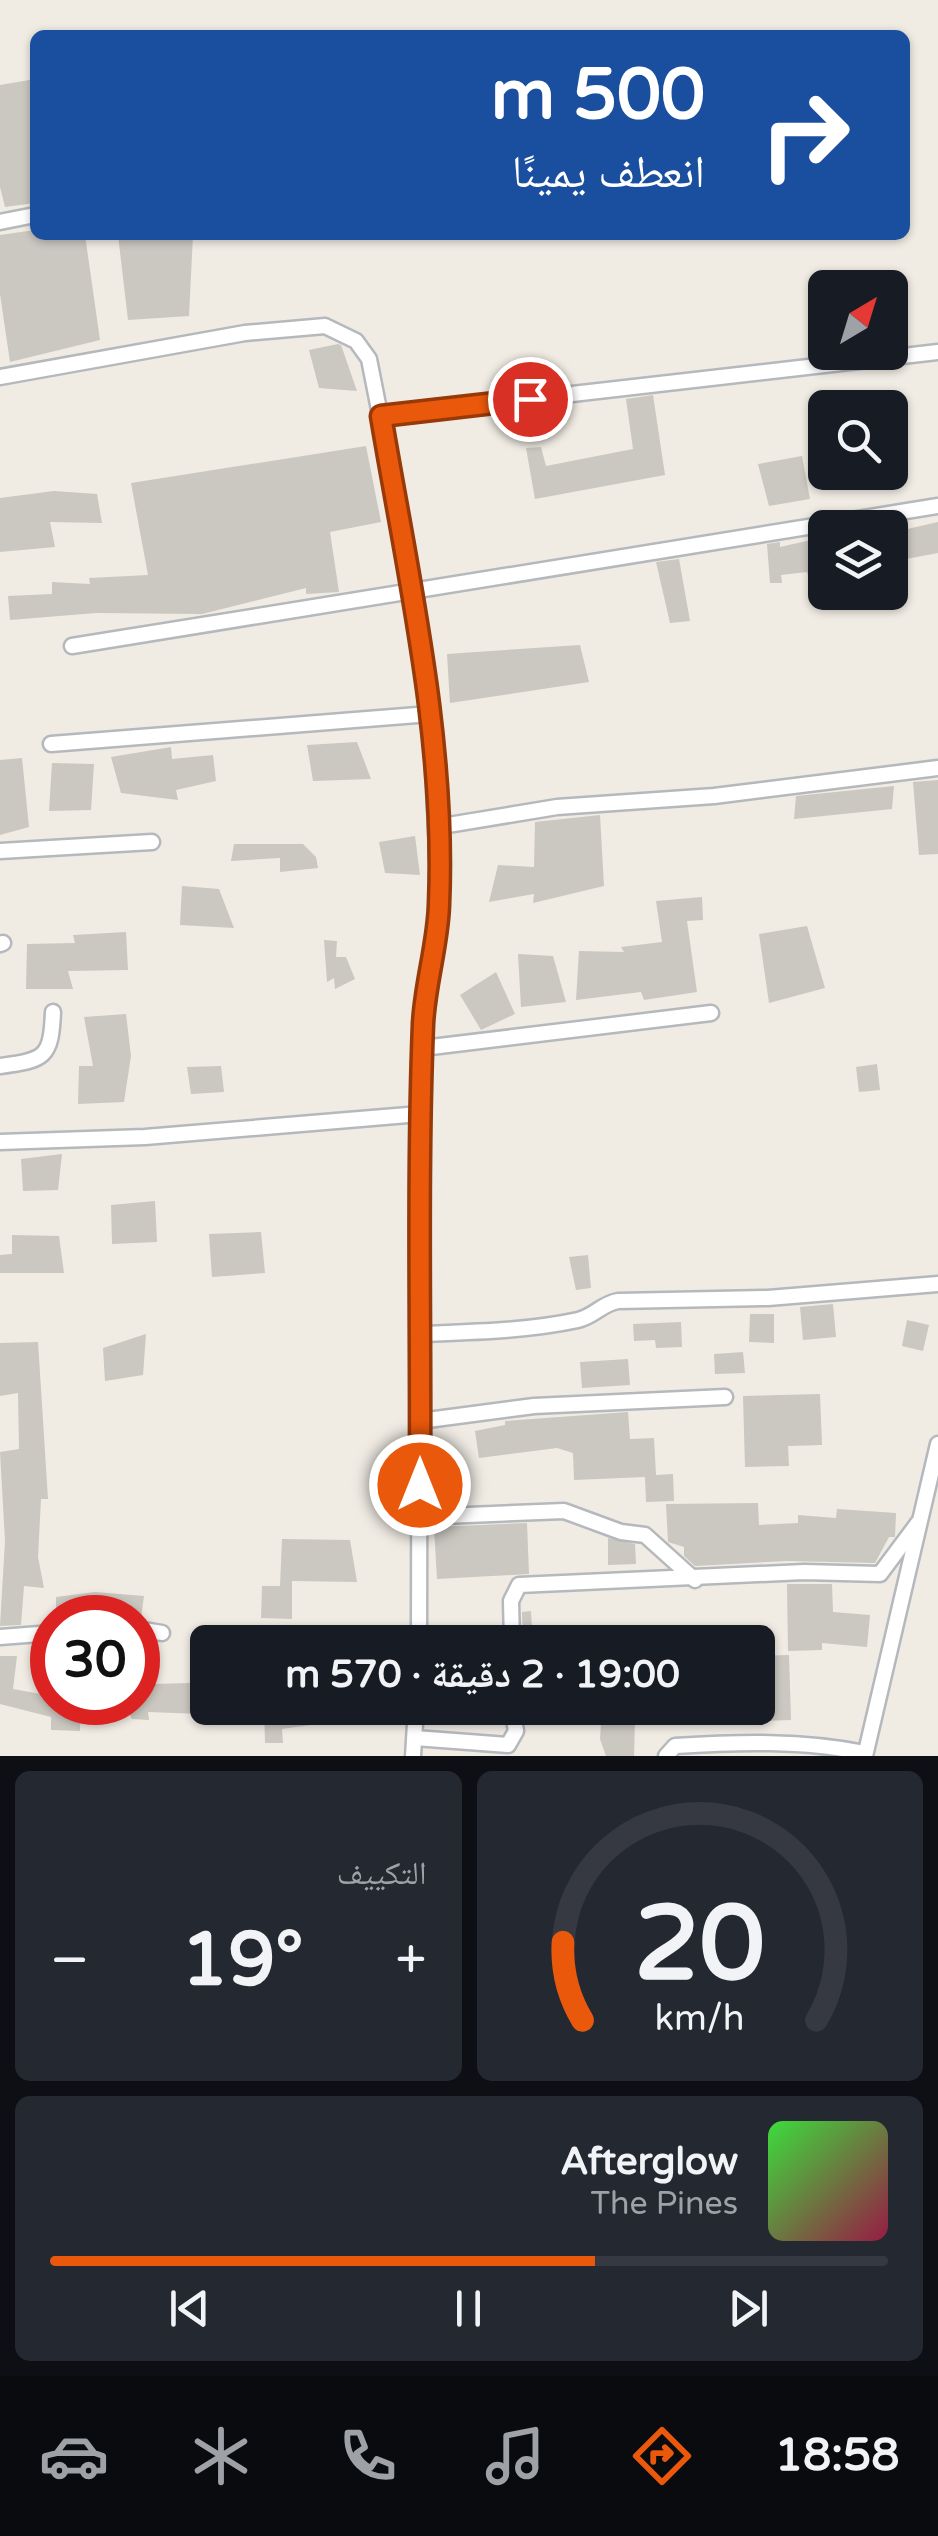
<!DOCTYPE html>
<html lang="ar">
<meta charset="utf-8">
<style>
body{margin:0;font-family:"Varela Round","Noto Naskh Arabic",sans-serif;background:#242831;color:#f1f3f6;direction:rtl;height:100vh;display:flex;flex-direction:column;font-size:38px;white-space:nowrap}
*{box-sizing:border-box;margin:0}
p{font-size:32px;color:#9ea1a6}
.icon{flex:none;width:55px;height:55px;fill:none;stroke:currentColor;stroke-width:2;stroke-linecap:round;stroke-linejoin:round}
.map{position:relative;height:1756px;overflow:hidden;direction:ltr}
.side{display:flex;flex-direction:column;gap:15px;padding:15px;background:#0d0f14;flex:1}
.side>*{flex:none}
.banner{position:absolute;left:30px;top:30px;width:880px;height:210px;border-radius:15px;box-shadow:0 2px 8px #0004;direction:rtl;background:#1a4fa0;color:#fff;overflow:hidden}
.needle{width:65px;rotate:38deg}
.fabs{position:absolute;left:808px;top:270px;display:grid;gap:20px}
.fabs a{display:grid;place-items:center;width:100px;height:100px;border-radius:15px;background:#171b24;box-shadow:0 2px 8px #0004;font-size:50px}
.speed{position:absolute;left:30px;top:1595px;display:flex;gap:20px;font-size:50px;font-weight:700;text-align:center}
.speed>*{display:grid;place-content:center;width:130px;height:130px;border-radius:50%;background:#171b24;box-shadow:0 2px 8px #0004;line-height:1}
.speed .limit{border:15px solid #d22;background:#fff;color:#111}
.pin{position:absolute;display:grid;place-items:center;width:85px;height:85px;color:#fff;margin:-42px;border:5px solid #fff;border-radius:50%;box-shadow:0 2px 10px #0007}
.me{position:absolute;width:110px;margin:-55px;rotate:0deg;stroke-linejoin:round;filter:drop-shadow(0 0 8px #0008)}
.turn{display:flex;align-items:center;gap:35px;height:210px;padding:0 40px;font-size:45px}
.turn .icon{width:130px;height:130px;stroke-width:2.5}
.turn b{display:block;font-size:70px;line-height:85px}
.big{font-size:75px;font-weight:800;line-height:1.1}
.side .tile{flex:1;display:flex;flex-direction:column;justify-content:center;gap:15px;min-width:0;padding:0 35px;border-radius:15px;background:#242831}
.side .dial{align-items:center;gap:0}
.dial svg{height:260px;overflow:visible;fill:none;stroke:#363941;stroke-width:7;stroke-linecap:round;text-anchor:middle}
.dial text{fill:#f1f3f6;stroke:none}
.song{display:flex;align-items:center;gap:30px}
.cover{width:120px;height:120px;border-radius:15px;background:linear-gradient(135deg,hsl(120 70% 55%),hsl(340 70% 35%))}
.played{height:10px;border-radius:5px;background:linear-gradient(90deg,#ea580c 65%,#363941 65%)}
.keys{display:flex;justify-content:space-around;direction:ltr}
.heat{display:flex;justify-content:space-between;align-items:center;font-size:55px;direction:ltr}
.side .tiles{flex:1;display:grid;gap:15px;grid-template-columns:1fr 1fr}
.tile:last-child{grid-column:span 2}
.trip{position:absolute;left:190px;top:1625px;width:585px;height:100px;border-radius:15px;background:#171b24;box-shadow:0 2px 8px #0004;font-weight:800;line-height:100px;text-align:center;direction:rtl}
.dock{display:flex;height:160px;justify-content:space-around;align-items:center;background:#090b0e;color:#9ea1a6}
.dock .icon{width:70px;height:70px}
.dock .selected{color:#ea580c}
.dock b{font-size:45px;color:#f1f3f6}
.map>svg:first-child{display:block}
.building{fill:#cbc7c1}
.lines{fill:none;stroke-linecap:round;stroke-linejoin:round}
.street-casing{stroke:#b5b8bc;stroke-width:19}
.street{stroke:#fff;stroke-width:14}
.route-casing{stroke:#983908;stroke-width:25}
.route{stroke:#ea580c;stroke-width:18}
</style>
<div class="map">
<svg width="938" height="1756" viewBox="0 0 938 1756">
<rect width="100%" height="100%" fill="#f0ece4"/>
<g class="building">
<polygon points="35,79 35,203 5,207 0,187 0,85"/>
<polygon points="35,230 35,235 85,235 100,340 10,362 0,294 0,235"/>
<polygon points="118,235 193,235 189,316 128,320"/>
<polygon points="338,344 341,345 357,391 319,388 309,350"/>
<polygon points="653,395 665,475 535,499 526,448 541,447 546,466 633,449 626,399"/>
<polygon points="366,446 381,522 330,532 339,592 306,594 306,588 202,614 96,613 10,620 8,596 52,594 52,582 90,584 89,578 148,575 131,483"/>
<polygon points="802,456 810,499 769,506 758,464"/>
<polygon points="54,491 97,494 102,523 50,522 55,547 0,552 0,498"/>
<polygon points="938,522 938,553 890,562 890,533"/>
<polygon points="811,540 821,591 814,593 807,572 781,575 782,583 770,583 767,544 780,542 780,547"/>
<polygon points="679,559 690,621 670,623 656,562"/>
<polygon points="858,592 895,592 897,603 861,609"/>
<polygon points="580,645 589,682 450,703 447,654"/>
<polygon points="357,742 371,779 313,781 307,745"/>
<polygon points="171,747 172,759 213,755 216,781 176,790 178,800 121,793 111,757"/>
<polygon points="22,758 29,827 0,835 0,760"/>
<polygon points="52,763 94,764 91,810 49,811"/>
<polygon points="938,780 938,854 919,855 913,782"/>
<polygon points="894,786 892,809 794,819 796,796"/>
<polygon points="600,815 604,886 533,903 534,894 489,902 498,865 534,867 535,822"/>
<polygon points="415,836 420,875 385,873 379,842"/>
<polygon points="234,844 303,844 316,857 318,868 280,872 280,858 231,861"/>
<polygon points="182,886 219,889 234,928 180,925"/>
<polygon points="702,897 703,920 687,921 697,992 644,1000 641,992 576,1000 579,951 624,952 621,947 662,942 656,901"/>
<polygon points="807,926 825,988 769,1003 759,934"/>
<polygon points="126,932 128,970 68,971 73,989 26,989 27,944 75,943 73,935"/>
<polygon points="324,940 337,941 336,957 346,957 355,979 335,989 334,978 327,982"/>
<polygon points="518,954 553,956 566,1002 521,1007"/>
<polygon points="496,972 515,1014 481,1030 460,995"/>
<polygon points="126,1014 131,1056 124,1102 78,1104 79,1066 93,1066 84,1017"/>
<polygon points="877,1064 880,1090 859,1092 856,1067"/>
<polygon points="221,1066 224,1092 191,1094 187,1067"/>
<polygon points="62,1154 58,1190 23,1191 21,1159"/>
<polygon points="155,1201 157,1242 112,1244 111,1205"/>
<polygon points="261,1232 265,1273 212,1277 209,1234"/>
<polygon points="12,1235 59,1236 64,1273 0,1273 0,1255 12,1254"/>
<polygon points="588,1255 591,1288 576,1290 569,1257"/>
<polygon points="833,1304 836,1337 803,1340 800,1307"/>
<polygon points="750,1314 774,1314 774,1343 749,1342"/>
<polygon points="907,1320 929,1325 923,1351 902,1346"/>
<polygon points="681,1322 682,1347 656,1348 655,1340 634,1341 633,1324"/>
<polygon points="146,1334 143,1375 105,1381 103,1348"/>
<polygon points="38,1342 48,1499 41,1499 38,1557 44,1588 24,1586 21,1625 0,1626 5,1541 0,1452 19,1449 18,1393 0,1396 0,1343"/>
<polygon points="743,1352 745,1373 715,1374 714,1354"/>
<polygon points="628,1359 630,1385 582,1388 580,1362"/>
<polygon points="820,1394 822,1445 788,1446 789,1466 745,1467 743,1396"/>
<polygon points="628,1412 630,1439 654,1438 656,1475 673,1474 674,1501 646,1502 645,1477 574,1480 573,1453 557,1448 479,1458 475,1431 505,1425 505,1421"/>
<polygon points="758,1503 759,1525 798,1523 798,1515 836,1518 837,1509 896,1513 895,1537 889,1537 875,1563 787,1561 695,1566 684,1556 684,1547 668,1542 666,1504"/>
<polygon points="527,1523 529,1574 437,1579 434,1527"/>
<polygon points="608,1538 635,1544 636,1564 608,1565"/>
<polygon points="282,1539 350,1540 357,1582 292,1581 292,1619 261,1618 262,1586 280,1586"/>
<polygon points="787,1584 832,1584 833,1612 870,1615 867,1647 822,1643 822,1650 788,1651"/>
<polygon points="95,1592 144,1596 141,1618 56,1618 56,1597"/>
<polygon points="531,1611 532,1630 575,1629 576,1640 523,1642 522,1612"/>
<polygon points="789,1655 791,1720 758,1721 758,1656"/>
<polygon points="0,1656 17,1656 13,1689 52,1696 52,1702 81,1702 80,1731 51,1730 51,1717 0,1704"/>
<polygon points="191,1683 208,1683 208,1706 201,1706 201,1714 148,1712 149,1720 132,1719 124,1702 138,1702 138,1688 151,1690 151,1684"/>
<polygon points="264,1708 322,1708 318,1724 282,1729 283,1743 265,1743"/>
<polygon points="602,1708 617,1708 618,1720 635,1721 634,1756 606,1756 600,1739"/>
</g>
<g class="lines">
<g class="street-casing">
<g id="street">
<polyline points="0,222 35,215"/>
<polyline points="0,377 245,333 325,326 356,341 369,359 415,592 430,714 436,827 439,904 424,1017 420,1114 419,1642"/>
<polyline points="381,416 938,352"/>
<polyline points="72,646 938,506"/>
<polyline points="51,744 430,714"/>
<polyline points="436,827 557,807 714,796 938,768"/>
<polyline points="0,851 152,842"/>
<polyline points="0,944 3,943"/>
<polyline points="423,1048 711,1013"/>
<path d="M0 1066C45 1060 51 1058 53 1012"/>
<polyline points="0,1142 145,1137 420,1114"/>
<path d="M421 1334C473 1332 527 1331 578 1320 595 1316 601 1304 618 1301L768 1298 938 1284"/>
<polyline points="420,1421 534,1406 725,1397"/>
<polyline points="420,1517 564,1511 621,1532 645,1535 695,1580"/>
<polyline points="138,1629 162,1633"/>
<polyline points="0,1637 52,1633"/>
<polyline points="512,1642 511,1601 519,1585 804,1572 880,1574 918,1523"/>
<polyline points="415,1738 508,1745 516,1731 512,1708"/>
<polyline points="413,1756 416,1708"/>
<path d="M666 1756 675 1746C738 1742 803 1740 865 1753"/>
<polyline points="865,1756 938,1444"/>
</g>
</g>
<use href="#street" class="street"/>
</g>
<g class="lines">
<g class="route-casing">
<path id="route" d="M420 1485C421 1331 417 1177 423 1024 425 983 438 944 439 904 446 739 408 577 381 416L530 399"/>
</g>
<use href="#route" class="route"/>
</g>
</svg>
<div class="fabs">
<a><svg class="needle" viewBox="-14 -14 28 28"><path d="M0-13l5 13h-10z" fill="#e53935"/><path d="M0 13l5-13h-10z" fill="#9ea1a6"/></svg></a>
<a><svg class="icon" aria-label="search" viewBox="0 0 24 24"><circle cx="10" cy="10" r="6"/><path d="M15 15l6 6"/></svg></a>
<a><svg class="icon" aria-label="layers" viewBox="0 0 24 24"><path d="M12 4l9 5-9 5-9-5zM3 14l9 5 9-5"/></svg></a>
</div>
<div class="speed"><div class="limit">30</div></div>
<div class="pin" style="left:530px;top:399px;background:#d93025"><svg class="icon" aria-label="arrive" viewBox="0 0 24 24"><path d="M6 21V4h12l-3 4 3 4H6"/></svg></div>
<svg class="me" style="left:420px;top:1485px" viewBox="-20 -20 40 40"><circle r="17" fill="#ea580c" stroke="#fff" stroke-width="3"/><path d="M0-11L8 9 0 5-8 9z" fill="#fff"/></svg>
<div class="trip">19:00 · 2 دقيقة · 570 m</div>
<div class="banner">
<div class="turn"><svg class="icon" aria-label="right" viewBox="0 0 24 24"><path d="M7 20v-9h11M14 6l5 5-5 5"/></svg><div><b>500 m</b>انعطف يمينًا</div></div>
</div>
</div>
<section class="side">
<div class="tiles">
<div class="tile dial"><svg viewBox="0 0 100 80">
<path d="M14 69A42 42 0 1 1 86 69"/>
<path d="M14 69A42 42 0 0 1 8 45" stroke="#ea580c"/>
<text x="50" y="56" font-size="32" font-weight="700">20</text>
<text x="50" y="72" font-size="11">km/h</text>
</svg></div>
<div class="tile"><p>التكييف</p>
<div class="heat"><a>−</a><b class="big">19°</b><a>+</a></div>
</div>
<div class="tile">
<div class="song"><i class="cover"></i><div><b>Afterglow</b><p>The Pines</p></div></div>
<div class="played"></div>
<div class="keys"><svg class="icon" aria-label="previous" viewBox="0 0 24 24"><path d="M18 5L8 12l10 7zM5 5v14"/></svg><svg class="icon" aria-label="pause" viewBox="0 0 24 24"><path d="M8 5v14M16 5v14"/></svg><svg class="icon" aria-label="next" viewBox="0 0 24 24"><path d="M6 5l10 7-10 7zM19 5v14"/></svg></div>
</div>
</div>
</section>
<nav class="dock">
<b>18:58</b>
<svg class="icon selected" aria-label="directions" viewBox="0 0 24 24"><path d="M12 3l9 9-9 9-9-9zM9 14v-3h6M13 9l2 2-2 2"/></svg>
<svg class="icon" aria-label="music" viewBox="0 0 24 24"><path d="M9 18V5l10-2v13"/><circle cx="6" cy="18" r="3"/><circle cx="16" cy="16" r="3"/></svg>
<svg class="icon" aria-label="phone" viewBox="0 0 24 24"><path d="M5 4h4l2 5-3 2q2 4 5 5l2-3 5 2v4C11 20 4 13 5 4z"/></svg>
<svg class="icon" aria-label="climate" viewBox="0 0 24 24"><path d="M12 3v18M4 7l16 10M4 17L20 7"/></svg>
<svg class="icon" aria-label="car" viewBox="0 0 24 24"><path d="M5 17H2v-5l4-1 3-4h7l3 4 3 1v5h-3M9 17h6M6 11h13"/><circle cx="7" cy="17" r="2"/><circle cx="17" cy="17" r="2"/></svg>
</nav>
